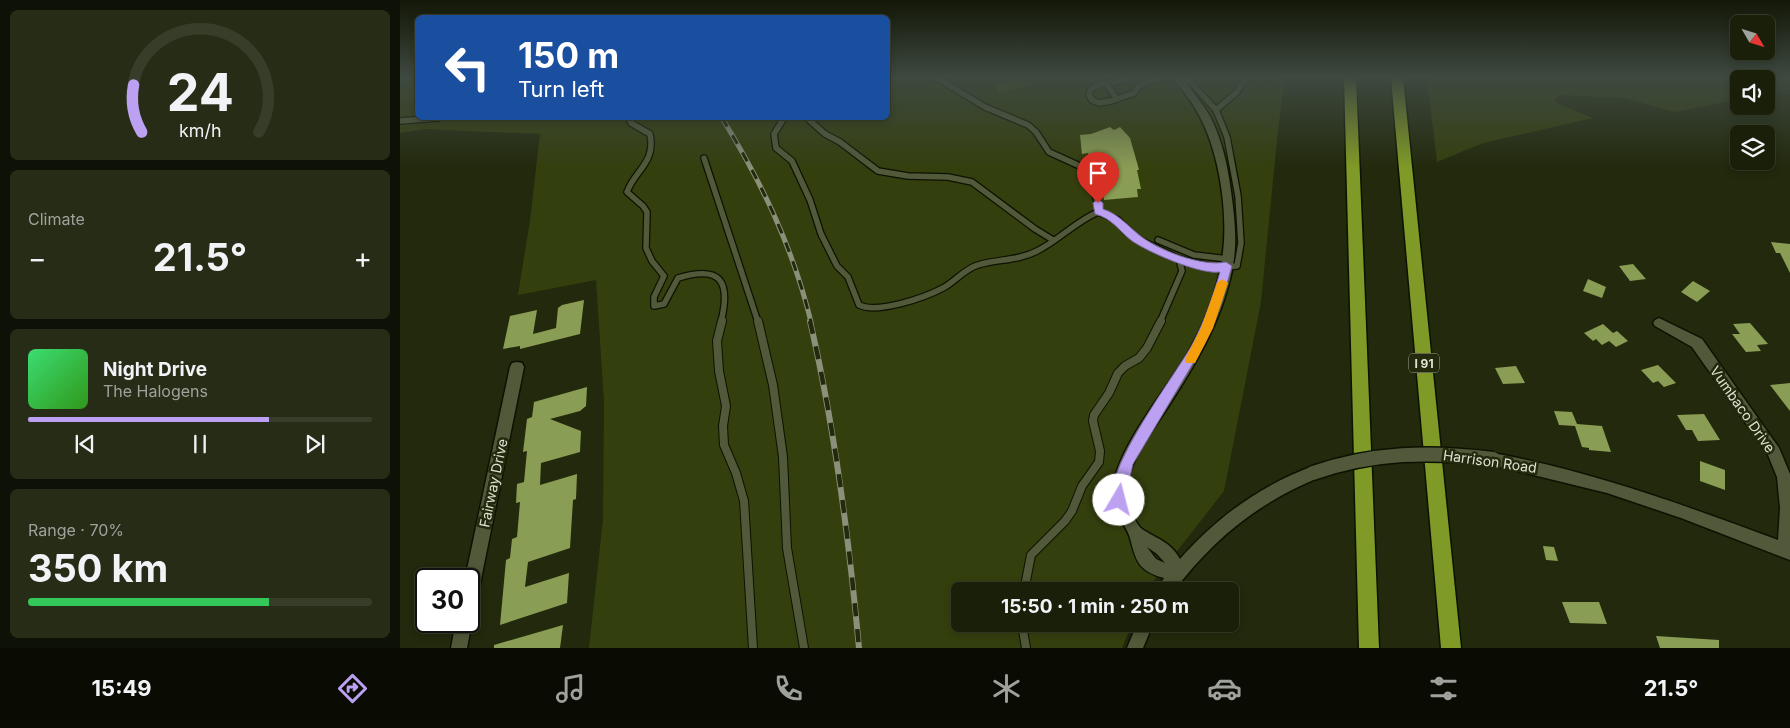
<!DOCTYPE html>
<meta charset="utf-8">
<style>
body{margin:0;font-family:Inter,sans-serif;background:#272c17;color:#f1f3f6;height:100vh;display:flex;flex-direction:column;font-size:19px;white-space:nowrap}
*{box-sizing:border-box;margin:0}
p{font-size:16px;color:#9fa29c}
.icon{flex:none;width:28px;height:28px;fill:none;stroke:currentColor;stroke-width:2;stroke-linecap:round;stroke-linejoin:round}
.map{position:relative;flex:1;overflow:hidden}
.sheet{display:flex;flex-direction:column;gap:10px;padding:10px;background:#0e1105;width:400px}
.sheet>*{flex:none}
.top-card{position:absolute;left:15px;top:15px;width:475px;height:105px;border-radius:8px;box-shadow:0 2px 8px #0003,0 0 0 1px #383d2a;background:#1a4fa0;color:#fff;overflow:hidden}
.needle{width:32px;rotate:129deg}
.controls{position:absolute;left:1330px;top:15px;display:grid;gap:10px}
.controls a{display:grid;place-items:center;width:45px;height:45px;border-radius:8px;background:#1a1f09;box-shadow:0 2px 8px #0003,0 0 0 1px #383d2a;font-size:25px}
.speed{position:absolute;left:15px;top:568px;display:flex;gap:10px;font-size:25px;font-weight:700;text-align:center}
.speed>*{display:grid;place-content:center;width:65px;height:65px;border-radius:50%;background:#1a1f09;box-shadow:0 2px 8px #0003,0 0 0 1px #383d2a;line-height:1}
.speed .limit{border:2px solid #111;border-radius:8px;background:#fff;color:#111}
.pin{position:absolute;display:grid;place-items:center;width:42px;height:42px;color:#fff;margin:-51px -21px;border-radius:50% 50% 50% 0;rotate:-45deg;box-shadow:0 0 5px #0007}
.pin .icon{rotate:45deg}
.me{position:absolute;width:55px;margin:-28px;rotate:8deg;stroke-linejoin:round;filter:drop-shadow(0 0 4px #0008)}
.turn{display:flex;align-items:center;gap:18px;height:105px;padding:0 20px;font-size:22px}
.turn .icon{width:65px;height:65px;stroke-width:2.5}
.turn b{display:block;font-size:35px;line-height:42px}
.big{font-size:38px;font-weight:700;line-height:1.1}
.sheet .widget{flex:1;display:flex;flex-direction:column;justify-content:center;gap:8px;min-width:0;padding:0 18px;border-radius:8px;background:#272c17}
.sheet .dial{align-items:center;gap:0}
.dial svg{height:130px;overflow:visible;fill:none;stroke:#383d2a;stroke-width:7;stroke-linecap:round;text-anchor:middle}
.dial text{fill:#f1f3f6;stroke:none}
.song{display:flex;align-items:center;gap:15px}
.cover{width:60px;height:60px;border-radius:8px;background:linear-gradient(135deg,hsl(140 70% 55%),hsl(110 70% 35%))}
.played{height:5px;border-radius:2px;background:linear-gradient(90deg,#bca0f2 70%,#383d2a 70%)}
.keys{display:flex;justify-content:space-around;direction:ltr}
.heat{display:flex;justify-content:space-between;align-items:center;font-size:28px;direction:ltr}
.charge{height:8px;border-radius:4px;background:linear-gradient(90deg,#34c759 70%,#383d2a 0)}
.trip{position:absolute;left:551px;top:582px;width:288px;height:50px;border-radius:8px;background:#1a1f09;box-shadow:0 2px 8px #0003,0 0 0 1px #383d2a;font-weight:700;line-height:50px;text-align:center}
.menu{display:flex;height:80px;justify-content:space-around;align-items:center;background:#0a0c04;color:#9fa29c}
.menu .icon{width:35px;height:35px}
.menu .on{color:#bca0f2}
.menu b{font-size:22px;color:#f1f3f6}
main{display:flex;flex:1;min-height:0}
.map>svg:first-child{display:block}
.green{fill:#343f0e}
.water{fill:#4a5a09}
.building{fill:#8a9d54}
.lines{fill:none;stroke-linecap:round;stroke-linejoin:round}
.lane-far1-casing{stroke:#0c1200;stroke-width:8}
.lane-casing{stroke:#0c1200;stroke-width:10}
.street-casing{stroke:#0c1200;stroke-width:3}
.highway-casing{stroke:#0c1200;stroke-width:3}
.lane-far1{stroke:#51593a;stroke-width:5.5}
.lane{stroke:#51593a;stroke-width:8}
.street{fill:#51593a;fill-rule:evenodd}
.highway{fill:#809a27;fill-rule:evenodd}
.rail-far1-casing{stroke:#8a907a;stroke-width:5}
.rail-casing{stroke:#8a907a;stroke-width:6}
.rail-far1{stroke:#22290c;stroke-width:3;stroke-dasharray:10;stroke-linecap:butt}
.rail{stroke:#22290c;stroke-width:4.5;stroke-dasharray:13;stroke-linecap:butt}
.street-bridge-casing{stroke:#0c1200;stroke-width:17;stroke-linecap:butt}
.street-bridge{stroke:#51593a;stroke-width:14}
.route{fill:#bca0f2;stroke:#7a689d}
.slow{fill:#f59e0b}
.labels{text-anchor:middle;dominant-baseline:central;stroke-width:5;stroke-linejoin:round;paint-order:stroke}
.shield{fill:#22290c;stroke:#a4aa95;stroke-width:1}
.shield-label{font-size:12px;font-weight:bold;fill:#dce2d0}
.street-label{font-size:14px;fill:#dce2d0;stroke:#22290c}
</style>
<main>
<section class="sheet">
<div class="widget dial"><svg viewBox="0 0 100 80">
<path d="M14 69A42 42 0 1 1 86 69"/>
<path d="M14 69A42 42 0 0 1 9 40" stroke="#bca0f2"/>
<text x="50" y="56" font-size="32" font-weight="700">24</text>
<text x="50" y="72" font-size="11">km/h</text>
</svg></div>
<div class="widget"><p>Climate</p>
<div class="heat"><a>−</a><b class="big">21.5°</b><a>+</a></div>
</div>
<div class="widget">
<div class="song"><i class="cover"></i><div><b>Night Drive</b><p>The Halogens</p></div></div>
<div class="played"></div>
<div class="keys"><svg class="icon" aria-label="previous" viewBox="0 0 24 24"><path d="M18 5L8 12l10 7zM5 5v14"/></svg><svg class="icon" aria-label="pause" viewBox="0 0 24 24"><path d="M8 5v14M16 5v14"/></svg><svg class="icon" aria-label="next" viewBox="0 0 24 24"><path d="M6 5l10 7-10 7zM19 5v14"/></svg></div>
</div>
<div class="widget"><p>Range · 70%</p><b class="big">350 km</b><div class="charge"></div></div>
</section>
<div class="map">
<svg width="1390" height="648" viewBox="0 0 1390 648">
<rect width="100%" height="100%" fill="#22290c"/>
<g class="green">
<polygon points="0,78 17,78 18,118 488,118 488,78 885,78 878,130 861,302 824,491 746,591 560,591 560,624 732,624 722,648 189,648 203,519 204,401 196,280 118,295 130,220 140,134 25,129 0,133"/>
<polygon points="1027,78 1390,78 1390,89 1366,94 1366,79 1339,79 1339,99 1274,112 1224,98 1159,95 1154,102 1193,118 1083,143 1037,162"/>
</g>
<polygon class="water" points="605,78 629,78 633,84 600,93 595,85 607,81"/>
<g class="building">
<polygon points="710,127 714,130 720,127 730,138 738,166 739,170 737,170 741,189 737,189 738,197 704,200 701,178 690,170 688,153 682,154 680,135 691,134"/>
<polygon points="1371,242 1390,244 1390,273 1380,253 1376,253"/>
<polygon points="1233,264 1246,279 1230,281 1219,266"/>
<polygon points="1188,279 1206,287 1202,298 1183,291"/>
<polygon points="1293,281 1310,291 1297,302 1281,292"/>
<polygon points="184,300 180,334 120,349 120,346 103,349 110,316 137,310 133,334 156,328 158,308 162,305"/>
<polygon points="1350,323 1368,344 1357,345 1361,351 1346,352 1332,334 1340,334 1333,324"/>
<polygon points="1203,324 1213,333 1217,331 1228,341 1216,347 1209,341 1202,345 1196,339 1193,341 1184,333"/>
<polygon points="1258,365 1276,383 1264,387 1258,381 1253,383 1241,370"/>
<polygon points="1116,366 1125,383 1103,384 1095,368"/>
<polygon points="1390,383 1390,411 1370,385"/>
<polygon points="187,387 186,406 180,411 150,419 181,431 180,452 141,463 140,485 177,474 176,499 173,500 170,548 128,562 125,587 169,573 167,603 100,625 106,560 110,558 112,539 117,537 120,502 116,503 117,484 124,482 127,451 123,452 127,419 132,417 134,402"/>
<polygon points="1154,411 1172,412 1177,424 1202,426 1211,452 1189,450 1189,448 1182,447 1175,426 1159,425"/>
<polygon points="1304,414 1320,440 1298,441 1292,430 1286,430 1277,415"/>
<polygon points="1300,461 1325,470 1325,490 1300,481"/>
<polygon points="1143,546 1154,547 1158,561 1146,560"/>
<polygon points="1162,602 1199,602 1207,624 1170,623"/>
<polygon points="163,625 160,648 94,648 94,645"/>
<polygon points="1256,636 1319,640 1319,648 1260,648"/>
</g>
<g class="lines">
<g class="lane-far1-casing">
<g id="lane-far1">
<polyline points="537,78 585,107 628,125 636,132 649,152 682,167 690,178 699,208 698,212"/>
<polyline points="731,78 698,85 691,89 689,95 692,100 699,103 711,101 734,93 739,86 745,83 762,78"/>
<polyline points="706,83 717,99"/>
<polyline points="816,110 837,92 846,78"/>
<path d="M229 118 231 123 250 134C256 163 235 170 227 192L243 206 247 212 246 248 252 261 264 276 254 297V306L264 304 278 278C321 265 331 281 321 322"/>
<path d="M384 118 374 134 376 148 392 161 410 200 421 234 437 266 448 277 459 305C477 314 524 298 543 288 555 282 564 269 578 265 597 259 618 261 637 251 659 240 675 222 698 212L718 220 736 238 779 259 816 268 837 266 841 243 838 196 827 137 816 110 787 78"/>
<polyline points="407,118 425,134 440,142 478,171 508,176 548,177 572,182 635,229 653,240"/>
<polyline points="0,121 38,118"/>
<polyline points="304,158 358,322"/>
<polyline points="758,240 794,255 828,259"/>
<polyline points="760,322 782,271 779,259"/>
</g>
</g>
<g class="lane-casing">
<g id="lane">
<polyline points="322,321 317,341 319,371 326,406 323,426 324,445 336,473 344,501 353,648"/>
<polyline points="358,321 373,385 383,457 387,548 404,648"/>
<polyline points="624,591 631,555 665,521 672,511 682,486 699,462 700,451 693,421 694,415 709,393 718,373 725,366 739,358 747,348 761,321"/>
<polyline points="622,624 626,648"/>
</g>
</g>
<g class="street-casing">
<g id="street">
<path d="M773 78H783C792 91 803 104 811 118 822 141 828 166 831 191 834 213 837 237 834 259 826 314 796 364 766 410 749 436 723 466 728 499 729 508 736 527 745 531 760 540 771 543 780 559 817 517 860 486 913 466L918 468 920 473 918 478C859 502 812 540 774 591H756L764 578C738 571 736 561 730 538 726 524 714 516 713 497 709 458 764 393 785 358 803 328 817 294 822 259 829 218 820 156 801 119 794 104 783 91 773 78ZM747 547 757 554 765 563 756 559Z"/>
<path d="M1259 318 1302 339 1379 448 1390 474V560L1281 518 1207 493 1088 464 1086 459 1088 454 1093 453C1191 471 1284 505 1378 540L1380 508 1377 477 1368 455 1292 347 1255 326 1253 323 1255 320Z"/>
<polygon points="117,362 122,363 124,367 77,599 75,605 69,607 69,579 65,579 110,367 112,363"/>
<polygon points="69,615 72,621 67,648 51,648 56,621 69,621"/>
<polygon points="737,624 753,624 743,648 727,648"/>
</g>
</g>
<g class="highway-casing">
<g id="highway">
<polygon points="944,78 956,78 979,648 959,648"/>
<polygon points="991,78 1003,78 1061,648 1041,648"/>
</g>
</g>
<use href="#lane-far1" class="lane-far1"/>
<use href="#lane" class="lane"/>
<use href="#street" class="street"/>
<use href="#highway" class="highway"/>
<g class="rail-far1-casing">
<path id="rail-far1" d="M322 118C362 183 393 248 411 322"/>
</g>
<g class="rail-casing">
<path id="rail" d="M410 321C435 429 449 538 459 648"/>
</g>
<use href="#rail-far1" class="rail-far1"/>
<use href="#rail" class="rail"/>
<g class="street-bridge-casing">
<path id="street-bridge" d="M913 473C973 452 1031 451 1093 459"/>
</g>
<use href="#street-bridge" class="street-bridge"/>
</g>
<linearGradient id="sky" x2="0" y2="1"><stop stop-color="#131707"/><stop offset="0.46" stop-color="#3e4940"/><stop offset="1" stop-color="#3e4940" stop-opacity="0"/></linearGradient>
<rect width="1390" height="168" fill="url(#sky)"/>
<path class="route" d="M698 199 703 203V209C718 214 726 224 738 234 757 250 802 267 826 262L832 266 821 304 804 345 733 464 724 504 719 506 714 504C700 472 776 375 793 343 805 320 813 296 820 272 800 275 748 252 732 241 718 230 713 219 695 214L693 203Z"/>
<polygon class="slow" points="822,279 828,283 813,328 795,363 786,363 785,359 801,328 817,283"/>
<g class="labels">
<rect class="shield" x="1009" y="353.5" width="30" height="19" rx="4"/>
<g class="shield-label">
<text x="1024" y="363">I 91</text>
</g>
<g class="street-label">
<text transform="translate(1343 409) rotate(55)">Vumbaco Drive</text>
<text transform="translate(1090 461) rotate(8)">Harrison Road</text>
<text transform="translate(93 483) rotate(-78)">Fairway Drive</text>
</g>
</g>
</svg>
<div class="controls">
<a><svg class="needle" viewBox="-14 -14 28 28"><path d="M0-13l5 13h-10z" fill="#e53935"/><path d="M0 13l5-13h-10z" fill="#9fa29c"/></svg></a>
<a><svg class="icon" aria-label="sound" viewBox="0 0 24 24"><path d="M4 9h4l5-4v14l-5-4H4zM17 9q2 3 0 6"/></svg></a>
<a><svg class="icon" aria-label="layers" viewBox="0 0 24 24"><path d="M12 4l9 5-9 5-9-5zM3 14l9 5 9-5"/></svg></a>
</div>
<div class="speed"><div class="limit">30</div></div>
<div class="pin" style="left:698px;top:203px;background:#d93025"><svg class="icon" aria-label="arrive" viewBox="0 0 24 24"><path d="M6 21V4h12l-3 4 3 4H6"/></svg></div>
<svg class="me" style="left:719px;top:500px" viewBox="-20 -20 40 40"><circle r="19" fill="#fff"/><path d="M0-13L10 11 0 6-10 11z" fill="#bca0f2"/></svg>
<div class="trip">15:50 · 1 min · 250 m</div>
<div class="top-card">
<div class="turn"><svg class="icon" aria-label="left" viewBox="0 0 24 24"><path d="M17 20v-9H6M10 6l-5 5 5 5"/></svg><div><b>150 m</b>Turn left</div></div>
</div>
</div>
</main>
<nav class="menu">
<b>15:49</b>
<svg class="icon on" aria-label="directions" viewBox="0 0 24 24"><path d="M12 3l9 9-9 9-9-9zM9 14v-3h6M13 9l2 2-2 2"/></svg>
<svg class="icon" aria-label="music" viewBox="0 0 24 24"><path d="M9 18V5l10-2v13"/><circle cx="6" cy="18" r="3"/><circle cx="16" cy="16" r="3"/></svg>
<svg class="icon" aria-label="phone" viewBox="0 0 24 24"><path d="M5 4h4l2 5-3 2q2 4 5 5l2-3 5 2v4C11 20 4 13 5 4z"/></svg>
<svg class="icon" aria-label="climate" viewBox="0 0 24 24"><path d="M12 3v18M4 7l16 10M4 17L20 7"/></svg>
<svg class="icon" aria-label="car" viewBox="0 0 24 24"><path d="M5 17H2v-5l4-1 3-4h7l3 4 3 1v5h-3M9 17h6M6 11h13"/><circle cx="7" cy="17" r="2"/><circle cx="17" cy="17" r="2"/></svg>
<svg class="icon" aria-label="filters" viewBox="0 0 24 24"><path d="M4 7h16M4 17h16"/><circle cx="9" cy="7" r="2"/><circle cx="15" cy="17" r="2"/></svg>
<b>21.5°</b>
</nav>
